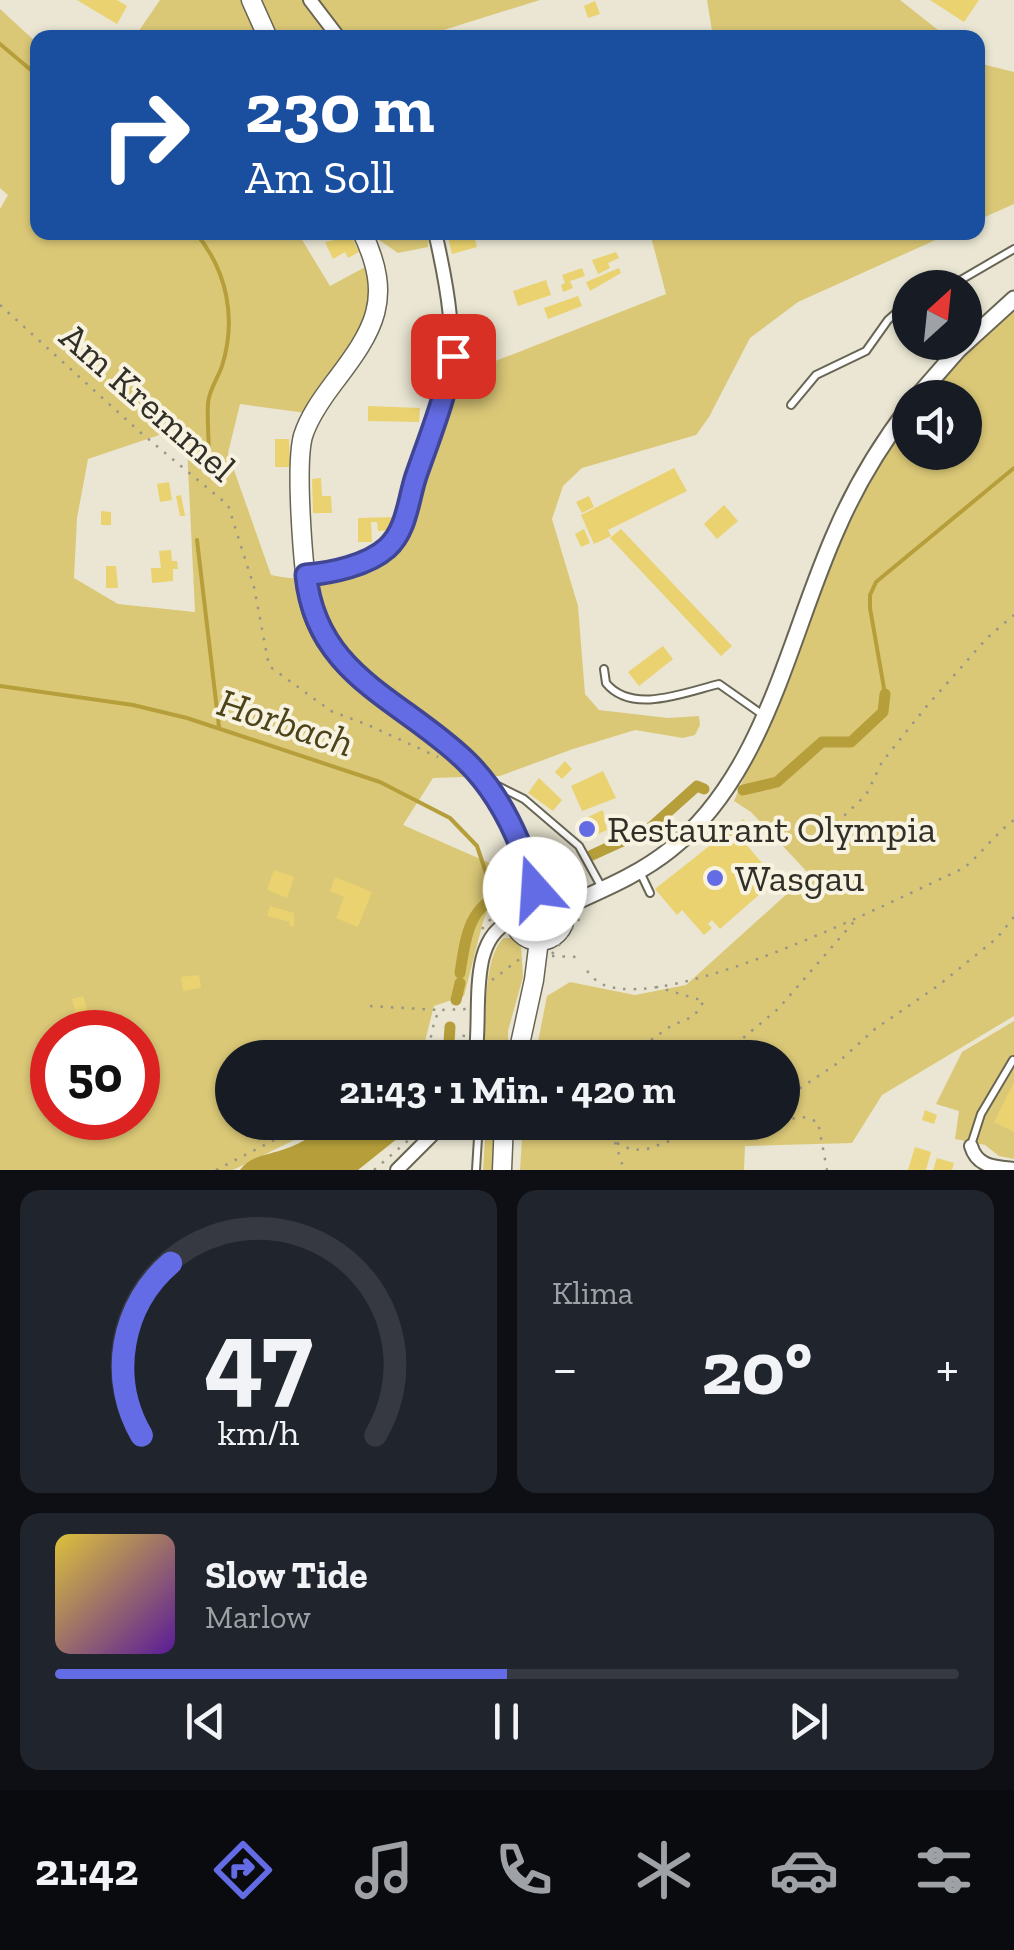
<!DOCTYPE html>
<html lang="de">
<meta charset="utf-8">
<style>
body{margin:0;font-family:"Zilla Slab",serif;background:#20242c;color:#f1f3f6;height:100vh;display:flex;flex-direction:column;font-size:38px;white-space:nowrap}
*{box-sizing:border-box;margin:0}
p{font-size:32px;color:#9ea1a6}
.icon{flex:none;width:55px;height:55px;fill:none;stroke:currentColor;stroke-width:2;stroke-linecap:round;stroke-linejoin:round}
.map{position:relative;height:1170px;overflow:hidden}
.side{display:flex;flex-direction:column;gap:20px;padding:20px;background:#0d0f14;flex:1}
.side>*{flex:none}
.guide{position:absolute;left:30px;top:30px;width:955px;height:210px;border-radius:20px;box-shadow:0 2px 8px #0004;background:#1a4fa0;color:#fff;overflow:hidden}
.needle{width:65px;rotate:27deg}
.buttons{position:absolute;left:892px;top:270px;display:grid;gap:20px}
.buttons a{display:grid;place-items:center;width:90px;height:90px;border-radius:50%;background:#171b24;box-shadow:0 2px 8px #0004;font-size:50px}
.speed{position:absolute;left:30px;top:1010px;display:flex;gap:20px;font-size:50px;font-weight:700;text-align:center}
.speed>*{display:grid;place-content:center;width:130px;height:130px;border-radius:50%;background:#171b24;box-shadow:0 2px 8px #0004;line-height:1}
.speed .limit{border:15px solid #d22;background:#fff;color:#111}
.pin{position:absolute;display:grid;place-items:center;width:85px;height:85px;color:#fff;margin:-42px;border-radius:20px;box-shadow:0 5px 15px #0006}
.me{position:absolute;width:110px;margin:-55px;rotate:341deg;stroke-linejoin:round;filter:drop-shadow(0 0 8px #0008)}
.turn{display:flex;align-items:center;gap:35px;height:210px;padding:0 50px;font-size:45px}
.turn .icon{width:130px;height:130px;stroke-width:2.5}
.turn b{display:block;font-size:70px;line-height:85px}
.big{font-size:75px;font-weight:700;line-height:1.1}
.side .card{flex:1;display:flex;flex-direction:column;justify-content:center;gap:15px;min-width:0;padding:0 35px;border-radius:20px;background:#20242c}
.side .dial{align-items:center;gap:0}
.dial svg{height:260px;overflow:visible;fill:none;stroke:#363941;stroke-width:7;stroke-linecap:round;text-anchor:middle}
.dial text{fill:#f1f3f6;stroke:none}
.song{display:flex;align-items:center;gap:30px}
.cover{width:120px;height:120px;border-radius:15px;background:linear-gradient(135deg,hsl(50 70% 55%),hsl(270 70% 35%))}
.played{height:10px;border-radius:5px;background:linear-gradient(90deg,#636ce4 50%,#363941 50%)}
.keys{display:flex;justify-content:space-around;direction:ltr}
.heat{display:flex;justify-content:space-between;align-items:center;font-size:55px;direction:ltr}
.side .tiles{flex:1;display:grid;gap:20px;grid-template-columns:1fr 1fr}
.card:last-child{grid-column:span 2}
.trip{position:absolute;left:215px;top:1040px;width:585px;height:100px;border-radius:50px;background:#171b24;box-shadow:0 2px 8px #0004;font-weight:700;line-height:100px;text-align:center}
.dock{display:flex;height:160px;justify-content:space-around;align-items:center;background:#090b0e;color:#9ea1a6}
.dock .icon{width:70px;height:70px}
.dock .active{color:#636ce4}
.dock b{font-size:45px;color:#f1f3f6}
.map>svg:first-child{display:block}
.green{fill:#dbc877;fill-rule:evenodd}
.water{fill:#b69f3a}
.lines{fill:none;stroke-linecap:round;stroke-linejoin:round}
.stream{stroke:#b69f3a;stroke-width:4}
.canal{stroke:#b69f3a;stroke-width:11}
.building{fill:#e9d26f}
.service-casing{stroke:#696554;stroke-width:10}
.minor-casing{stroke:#696554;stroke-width:16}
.tertiary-casing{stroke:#696554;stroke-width:19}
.secondary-casing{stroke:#696554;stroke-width:21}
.path{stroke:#999588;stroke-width:2.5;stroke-dasharray:2.5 8;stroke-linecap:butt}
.service{stroke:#fff;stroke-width:6}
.minor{stroke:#fff;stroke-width:12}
.tertiary{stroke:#fff;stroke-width:15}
.secondary{stroke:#fff;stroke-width:18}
.route-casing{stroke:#404694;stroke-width:25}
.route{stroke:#636ce4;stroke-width:18}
.poi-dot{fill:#636ce4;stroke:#f8f3e0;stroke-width:4}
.labels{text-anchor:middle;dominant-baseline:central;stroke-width:8;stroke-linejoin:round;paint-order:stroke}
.street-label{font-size:38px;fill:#312f28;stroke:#f8f3e0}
.poi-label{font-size:38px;fill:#312f28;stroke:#f8f3e0;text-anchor:start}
.water-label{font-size:40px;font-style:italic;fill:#4c4319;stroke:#f8f3e0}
</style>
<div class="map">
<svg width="1014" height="1170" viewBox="0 0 1014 1170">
<rect width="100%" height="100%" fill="#eae6d3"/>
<g class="green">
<polygon points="160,0 242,0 256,37 134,38"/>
<polygon points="261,0 540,0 418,38 277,37"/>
<polygon points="707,0 900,0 947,37 713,37"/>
<path d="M0 9 37 43 38 232 298 233 330 286 369 265 372 296 369 318 306 413 240 404 228 453 271 575C324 586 387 576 413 523L460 375 666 294 650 233H951L798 302 750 338 709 417 696 435 582 468 563 486 552 519 578 606 585 694 599 710 668 718 699 716 700 725 695 735 683 738 635 730 573 749 500 776 433 778 403 825 503 869 483 922 464 996 434 1006 421 1057 232 1058V1122L329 1123 233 1170H0V209L8 195 0 188ZM186 426 195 612 118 604 74 578 77 518 88 459ZM52 1032H138V1118H52Z"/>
<polygon points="978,63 1014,72 1014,204 978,220"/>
<polygon points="369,233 429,233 428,247 398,253"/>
<polygon points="1014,309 1014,1016 882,1095 852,1143 745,1146 744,1170 520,1170 523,1123 782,1122 782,1058 535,1057 547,996 570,982 635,995 686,985 809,874 751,812 734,801 798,653 833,556 876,470 910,419 910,452 965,452 965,398 926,397 957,360"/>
<circle cx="540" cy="914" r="19"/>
<path d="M504 938H514L521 944 523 977 508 1031V1057L484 1058C486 1028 482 956 504 938Z"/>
<polygon points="1014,1021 1014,1159 999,1156 985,1145 955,1139 959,1111 936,1104 962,1052"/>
<polygon points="486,1123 498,1123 495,1170 483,1170"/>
</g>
<path class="water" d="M338 1123H390L398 1138 358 1170H240C251 1155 269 1155 285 1149 303 1143 320 1130 338 1123Z"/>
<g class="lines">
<g class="stream">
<polyline points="0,44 38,76"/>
<path d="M195 232C227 270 237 318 222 366 218 378 209 390 208 403 207 421 209 440 209 458"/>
<polyline points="197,540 219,727"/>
<polyline points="0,686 133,705 187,718 380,782 450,818 477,846 490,885 505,894"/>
<polyline points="885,694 870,608 870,595 876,582 1014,468"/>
</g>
<g class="canal">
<polyline points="743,790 777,782 822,742 851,742 883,712 885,694"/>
<polyline points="592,855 649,829 697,786 704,789"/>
<path d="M460 973C465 941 468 904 505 894"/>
<polyline points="456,1000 460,983"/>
<polyline points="448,1058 450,1027"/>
</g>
</g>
<g class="building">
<polygon points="77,0 117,0 127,6 117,24"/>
<polygon points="930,0 979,0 964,22"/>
<polygon points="595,1 600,14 588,18 584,6"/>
<polygon points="343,232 349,232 359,252 348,258 345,252 333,259 325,242 338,239 337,236"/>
<polygon points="459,232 479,232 480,237 475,239 477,247 452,254 448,237"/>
<polygon points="616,252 619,258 608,263 610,268 598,274 592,260"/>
<polygon points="582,268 585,276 570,281 573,288 563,292 561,285 565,283 562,275"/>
<polygon points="619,268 621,273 590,291 586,282"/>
<polygon points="546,280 551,295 518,306 513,291"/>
<polygon points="578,296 582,306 548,319 544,308"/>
<polygon points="368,406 420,408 419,422 368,421"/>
<polygon points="275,439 289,439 290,467 275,467"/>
<polygon points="674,468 687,491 608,530 611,536 594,544 581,515"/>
<polygon points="321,478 322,496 331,496 332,513 313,513 312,479"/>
<polygon points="169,482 172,500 160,502 157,484"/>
<polygon points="181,495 185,516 180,516 176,496"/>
<polygon points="589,496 594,507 582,513 576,502"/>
<polygon points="724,505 738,521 717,539 704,524"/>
<polygon points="101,511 111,512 111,525 101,525"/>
<polygon points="397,517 397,530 378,531 377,522 371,522 372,542 358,542 358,518"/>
<polygon points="584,529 590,543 581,547 575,534"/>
<polygon points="621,529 732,646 721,656 610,538"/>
<polygon points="171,550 172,561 177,561 178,569 173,569 173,581 152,583 151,568 161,568 159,551"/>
<polygon points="106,566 116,566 118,588 106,588"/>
<polygon points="663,646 673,659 639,686 628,672"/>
<polygon points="565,761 572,769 562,779 555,772"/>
<polygon points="603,771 616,798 582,811 571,786"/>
<polygon points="539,778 562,800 553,811 528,793"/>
<polygon points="603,810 607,830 587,839 579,821"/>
<polygon points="743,819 753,830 746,837 736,826"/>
<polygon points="732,828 769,871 754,884 761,893 720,929 712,920 708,924 712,928 704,935 682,910 677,915 655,889"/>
<polygon points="274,870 294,877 287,898 267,890"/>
<polygon points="335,877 372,892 358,927 336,918 344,897 330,891"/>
<polygon points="270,906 294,913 294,927 289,925 290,922 267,916"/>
<polygon points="199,975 201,988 183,991 181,977"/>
<polygon points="83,996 88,1012 76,1015 72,999"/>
<polygon points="1014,1082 1014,1132 994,1122"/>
<polygon points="925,1110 937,1115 934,1124 922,1120"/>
<polygon points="915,1147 931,1152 926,1170 908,1170"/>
<polygon points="937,1158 954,1163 952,1170 933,1170"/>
</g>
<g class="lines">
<g class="service-casing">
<g id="service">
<polyline points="947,288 1014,249"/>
<polyline points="791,405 816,375 866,351 888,320 897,312 910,308"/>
<path d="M604 669 606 683C632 715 686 692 719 684L763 715"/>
<polyline points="492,783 524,799 579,846 602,888"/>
<polyline points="640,872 650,893"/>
<polyline points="971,1145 981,1114 1013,1060"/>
<polyline points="476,1170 479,1122"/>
</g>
</g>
<g class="minor-casing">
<g id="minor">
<polyline points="310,0 339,38"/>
<path d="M306 575C332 573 366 566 386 549 406 533 408 502 415 479 425 450 439 423 446 392 458 340 447 285 435 232"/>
<path d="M475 1058C483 1016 465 936 514 920"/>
<path d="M971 1146C977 1167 995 1167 1014 1169"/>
<polyline points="397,1170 445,1122"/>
</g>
</g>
<g class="tertiary-casing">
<g id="tertiary">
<polyline points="916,398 958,350 1014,299"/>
<path d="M564 907C601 890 639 875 671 849 766 773 789 635 837 529 856 485 881 444 910 406"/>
</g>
</g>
<g class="secondary-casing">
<g id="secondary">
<polyline points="251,0 268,38"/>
<path d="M362 232C394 299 375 329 333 384 321 400 309 417 303 436 295 466 303 563 308 596 322 678 414 710 468 763 502 797 521 843 535 889"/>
<circle cx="539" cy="915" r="26"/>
<polyline points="517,1058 534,980 539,940"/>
<polyline points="502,1170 504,1122"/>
</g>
</g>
<g class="path">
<polyline points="0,305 141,433 228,505 254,587 269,666 331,711 368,725 438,757"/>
<polyline points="829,830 866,795 882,762 926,707 988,637 1014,615"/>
<polyline points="544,872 564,885 587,881"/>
<polyline points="482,929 519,887"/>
<polyline points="552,954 584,913"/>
<polyline points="552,956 577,957"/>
<path d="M587 971C592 976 597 983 604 985 675 1012 892 901 964 868 982 853 995 834 1014 820"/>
<polyline points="492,980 521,958"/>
<polyline points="370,1006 438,1010"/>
<polyline points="426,1058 435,1019 440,1010 467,1009"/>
<polyline points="461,1058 464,1034"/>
<polyline points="625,1058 671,1026 694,1016 704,1001 657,987"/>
<polyline points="719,1058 778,1009 858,917"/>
<polyline points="782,1100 835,1065 875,1029 939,985 997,938 1014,917"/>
<polyline points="782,1120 803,1117 818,1122 827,1170"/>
<polyline points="404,1122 417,1136"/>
<polyline points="613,1122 611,1129 624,1170"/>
<polyline points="420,1129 426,1122"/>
<polyline points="617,1143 632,1150 647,1149 681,1137 748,1122"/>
<polyline points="216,1170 309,1122"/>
<polyline points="374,1170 411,1138"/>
</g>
<use href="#service" class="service"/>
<use href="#minor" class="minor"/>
<use href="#tertiary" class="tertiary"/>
<use href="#secondary" class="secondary"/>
</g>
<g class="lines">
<g class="route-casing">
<path id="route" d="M453 356C445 399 430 436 416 476 408 500 407 530 387 548 368 565 332 573 306 575 316 676 402 699 466 761 501 795 522 843 535 889"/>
</g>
<use href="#route" class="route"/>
</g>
<g class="poi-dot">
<circle cx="587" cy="829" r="10"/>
<circle cx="715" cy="878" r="10"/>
</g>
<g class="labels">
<g class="street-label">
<text transform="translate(148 402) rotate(41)">Am Kremmel</text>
</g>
<g class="poi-label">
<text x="607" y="829">Restaurant Olympia</text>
<text x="735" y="878">Wasgau</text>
</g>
<g class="water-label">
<text transform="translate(286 722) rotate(18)">Horbach</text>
</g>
</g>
</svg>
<div class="buttons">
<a><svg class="needle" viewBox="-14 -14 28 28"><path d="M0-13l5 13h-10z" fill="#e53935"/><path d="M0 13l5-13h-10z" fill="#9ea1a6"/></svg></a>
<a><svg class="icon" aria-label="sound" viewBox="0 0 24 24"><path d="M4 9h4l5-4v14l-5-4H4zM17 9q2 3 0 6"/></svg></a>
</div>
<div class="speed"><div class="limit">50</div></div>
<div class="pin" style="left:453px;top:356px;background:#d93025"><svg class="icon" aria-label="arrive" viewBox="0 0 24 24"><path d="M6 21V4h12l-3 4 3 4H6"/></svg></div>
<svg class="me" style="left:535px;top:889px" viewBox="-20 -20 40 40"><circle r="19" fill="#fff"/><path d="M0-13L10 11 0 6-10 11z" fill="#636ce4"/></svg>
<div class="trip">21:43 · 1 Min. · 420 m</div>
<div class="guide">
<div class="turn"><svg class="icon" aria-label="right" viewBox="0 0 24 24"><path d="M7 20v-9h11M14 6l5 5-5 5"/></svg><div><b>230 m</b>Am Soll</div></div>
</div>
</div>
<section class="side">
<div class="tiles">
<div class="card dial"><svg viewBox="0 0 100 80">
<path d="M14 69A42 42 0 1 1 86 69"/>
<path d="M14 69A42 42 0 0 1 23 16" stroke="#636ce4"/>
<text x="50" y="56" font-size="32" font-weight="700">47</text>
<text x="50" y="72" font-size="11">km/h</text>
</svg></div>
<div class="card"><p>Klima</p>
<div class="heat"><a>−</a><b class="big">20°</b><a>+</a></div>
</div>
<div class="card">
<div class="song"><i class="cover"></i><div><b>Slow Tide</b><p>Marlow</p></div></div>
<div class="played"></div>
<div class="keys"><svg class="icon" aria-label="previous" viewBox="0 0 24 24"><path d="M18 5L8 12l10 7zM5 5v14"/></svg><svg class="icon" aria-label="pause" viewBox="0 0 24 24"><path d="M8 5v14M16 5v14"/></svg><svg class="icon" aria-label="next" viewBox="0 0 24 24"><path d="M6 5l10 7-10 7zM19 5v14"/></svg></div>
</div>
</div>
</section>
<nav class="dock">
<b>21:42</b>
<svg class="icon active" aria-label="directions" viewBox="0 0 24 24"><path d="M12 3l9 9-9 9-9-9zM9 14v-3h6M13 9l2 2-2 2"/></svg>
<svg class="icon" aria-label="music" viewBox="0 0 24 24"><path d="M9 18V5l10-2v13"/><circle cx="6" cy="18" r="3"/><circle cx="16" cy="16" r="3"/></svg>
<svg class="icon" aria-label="phone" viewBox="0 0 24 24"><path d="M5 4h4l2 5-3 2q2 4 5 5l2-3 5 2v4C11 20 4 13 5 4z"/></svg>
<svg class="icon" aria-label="climate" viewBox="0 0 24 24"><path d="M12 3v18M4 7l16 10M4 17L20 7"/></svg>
<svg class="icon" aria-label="car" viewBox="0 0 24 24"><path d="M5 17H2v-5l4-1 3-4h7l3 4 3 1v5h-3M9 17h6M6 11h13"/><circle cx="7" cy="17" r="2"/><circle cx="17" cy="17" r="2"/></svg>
<svg class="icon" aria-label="filters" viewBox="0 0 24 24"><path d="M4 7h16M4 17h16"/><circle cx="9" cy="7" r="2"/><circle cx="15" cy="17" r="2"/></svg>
</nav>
